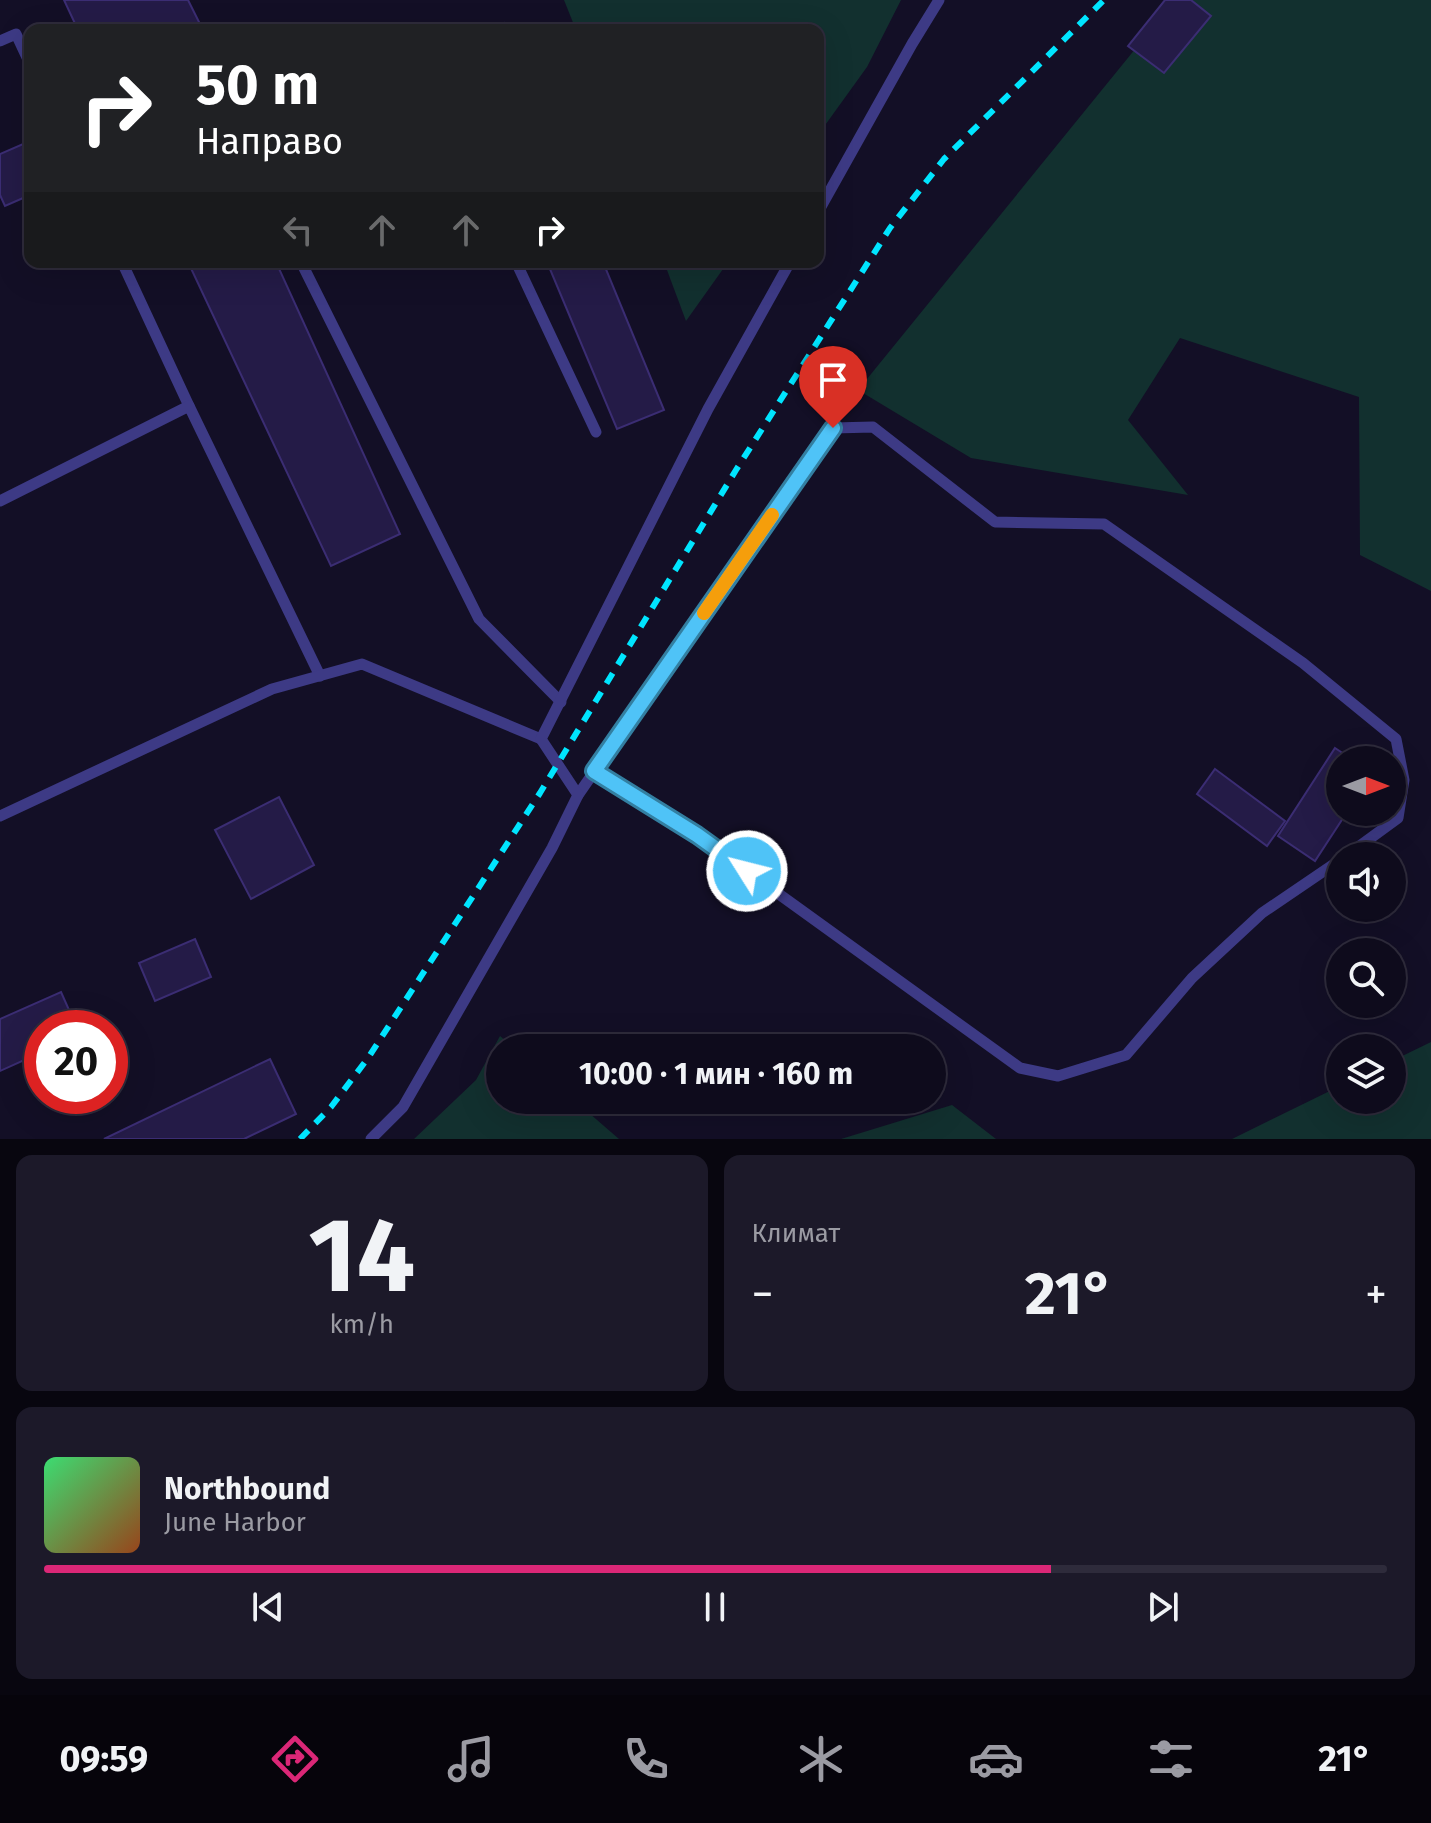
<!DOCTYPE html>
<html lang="ru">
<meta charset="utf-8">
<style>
body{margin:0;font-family:"Fira Sans",sans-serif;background:#1c1929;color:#f1f3f6;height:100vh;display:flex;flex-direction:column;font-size:30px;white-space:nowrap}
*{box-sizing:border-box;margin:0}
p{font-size:26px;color:#9b9ba3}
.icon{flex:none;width:44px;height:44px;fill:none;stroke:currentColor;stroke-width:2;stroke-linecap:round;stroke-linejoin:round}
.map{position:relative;height:1139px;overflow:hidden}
.details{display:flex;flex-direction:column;gap:16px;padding:16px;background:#08060f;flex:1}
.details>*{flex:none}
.guide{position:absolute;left:24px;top:24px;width:800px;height:244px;border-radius:16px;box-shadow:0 8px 32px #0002,0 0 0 2px #2e2b3b;background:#202124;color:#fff;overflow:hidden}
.needle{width:52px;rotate:90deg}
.fabs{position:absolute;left:1326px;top:746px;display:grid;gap:16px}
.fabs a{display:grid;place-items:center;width:80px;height:80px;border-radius:50%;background:#0e0b1c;box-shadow:0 8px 32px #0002,0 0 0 2px #2e2b3b;font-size:40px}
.speed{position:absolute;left:24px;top:1010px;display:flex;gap:16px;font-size:40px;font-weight:700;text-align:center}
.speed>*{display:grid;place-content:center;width:104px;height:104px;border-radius:50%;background:#0e0b1c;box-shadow:0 8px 32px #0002,0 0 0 2px #2e2b3b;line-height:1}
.speed .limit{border:12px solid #d22;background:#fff;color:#111}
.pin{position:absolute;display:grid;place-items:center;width:68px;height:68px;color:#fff;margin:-82px -34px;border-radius:50% 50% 50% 0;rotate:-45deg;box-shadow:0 0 8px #0007}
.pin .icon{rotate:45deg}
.me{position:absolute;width:88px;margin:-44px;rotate:306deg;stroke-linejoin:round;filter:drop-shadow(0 0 6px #0008)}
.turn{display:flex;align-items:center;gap:28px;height:168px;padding:0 40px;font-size:36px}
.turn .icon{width:104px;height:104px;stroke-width:2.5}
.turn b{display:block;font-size:56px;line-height:68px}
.lanes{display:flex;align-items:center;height:76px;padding:0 40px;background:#0003;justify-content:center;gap:40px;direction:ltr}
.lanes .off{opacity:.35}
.big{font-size:60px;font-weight:700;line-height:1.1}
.details .tile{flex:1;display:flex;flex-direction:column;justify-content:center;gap:12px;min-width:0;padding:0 28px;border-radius:16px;background:#1c1929}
.details .dial{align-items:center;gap:0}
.dial b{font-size:104px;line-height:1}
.song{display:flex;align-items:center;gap:24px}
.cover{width:96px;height:96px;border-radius:12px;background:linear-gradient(135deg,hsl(140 70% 55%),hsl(20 70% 35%))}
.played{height:8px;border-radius:4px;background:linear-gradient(90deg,#db2777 75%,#2e2b3b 75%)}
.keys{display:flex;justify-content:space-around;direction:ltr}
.heat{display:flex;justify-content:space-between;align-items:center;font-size:44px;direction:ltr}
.details .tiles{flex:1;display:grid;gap:16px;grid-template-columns:1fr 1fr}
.tile:last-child{grid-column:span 2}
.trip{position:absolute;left:486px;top:1034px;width:460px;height:80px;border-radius:40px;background:#0e0b1c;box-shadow:0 8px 32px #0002,0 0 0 2px #2e2b3b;font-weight:700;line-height:80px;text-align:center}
.tabs{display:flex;height:128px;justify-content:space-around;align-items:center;background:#06040b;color:#9b9ba3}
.tabs .icon{width:56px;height:56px}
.tabs .current{color:#db2777}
.tabs b{font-size:36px;color:#f1f3f6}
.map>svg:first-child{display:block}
.green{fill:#12302f}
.building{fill:#241b47;stroke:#3b2d73;stroke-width:2}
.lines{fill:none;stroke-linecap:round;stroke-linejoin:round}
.service{stroke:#3d3a85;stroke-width:11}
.rail{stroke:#00e5ff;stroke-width:6;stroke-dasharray:12 10;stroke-linecap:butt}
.route-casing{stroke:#337fa1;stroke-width:20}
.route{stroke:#4fc3f7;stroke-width:14}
.slow{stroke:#f59e0b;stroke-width:14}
</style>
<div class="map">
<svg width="1431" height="1139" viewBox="0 0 1431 1139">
<rect width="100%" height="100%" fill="#130f26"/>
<g class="green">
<polygon points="564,0 901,0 867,67 818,135 818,30 576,30"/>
<polygon points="1175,0 1431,0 1431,591 1360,555 1359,397 1180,338 1128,420 1188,495 971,458 858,390"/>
<polygon points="664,262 728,262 686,321"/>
<polygon points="500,1036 514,1048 500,1048 500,1100 574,1100 619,1139 414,1139 476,1080"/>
<polygon points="1431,1042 1431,1139 1232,1139 1340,1086 1340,1100 1392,1100 1392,1061"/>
<polygon points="952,1105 996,1139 841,1139"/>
</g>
<g class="building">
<polygon points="64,0 188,0 203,30 78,30"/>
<polygon points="1165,0 1191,0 1211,16 1164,73 1128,46"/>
<polygon points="504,23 506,30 487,30"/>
<polygon points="30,141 30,195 5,206 0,195 0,154"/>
<polygon points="188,262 276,262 400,534 331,566"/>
<polygon points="547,262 603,262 664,410 617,429"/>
<polygon points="1335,748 1353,760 1340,760 1340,812 1347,812 1315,861 1278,836"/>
<polygon points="1215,769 1285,821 1267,846 1197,794"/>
<polygon points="279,797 314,865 251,899 215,830"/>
<polygon points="195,939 211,977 155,1001 139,963"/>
<polygon points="61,992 77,1028 42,1028 42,1052 0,1071 0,1019"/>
<polygon points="270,1059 296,1114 244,1139 104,1139"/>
</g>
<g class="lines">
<g class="service">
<polyline points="0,41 16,34 30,64"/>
<polyline points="818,212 912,44 939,0"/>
<polyline points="122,262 189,406"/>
<polyline points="301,262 479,619 561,702"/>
<polyline points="516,262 596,432"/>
<polyline points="0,501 189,406 320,676"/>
<polyline points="594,771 697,835 1020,1068 1058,1076 1126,1055 1192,978 1262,913 1340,860"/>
<polyline points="578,795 833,428 873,427 995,522 1104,524 1303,663 1396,739 1404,780 1398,818 1346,856"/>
<polyline points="0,816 272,689 362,664 541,739"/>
<polyline points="371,1139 403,1107 552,848 578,795 541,739 708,409 790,262"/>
</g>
<polyline class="rail" points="300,1139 331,1107 368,1058 540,793 736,470 890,228 944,159 1104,0"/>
</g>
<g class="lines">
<g class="route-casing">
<polyline id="route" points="747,871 697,835 594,771 833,428"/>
</g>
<use href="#route" class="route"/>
<polyline class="slow" points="704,613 772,515"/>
</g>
</svg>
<div class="fabs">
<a><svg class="needle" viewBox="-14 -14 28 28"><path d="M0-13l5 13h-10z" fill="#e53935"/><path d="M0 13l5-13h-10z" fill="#9b9ba3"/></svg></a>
<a><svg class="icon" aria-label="sound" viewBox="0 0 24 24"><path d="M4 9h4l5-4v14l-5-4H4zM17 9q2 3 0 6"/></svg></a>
<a><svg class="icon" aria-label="search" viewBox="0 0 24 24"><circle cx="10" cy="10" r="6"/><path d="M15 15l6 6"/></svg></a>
<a><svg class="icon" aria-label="layers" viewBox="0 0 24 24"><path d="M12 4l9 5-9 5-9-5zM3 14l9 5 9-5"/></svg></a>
</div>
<div class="speed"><div class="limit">20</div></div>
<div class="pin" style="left:833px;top:428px;background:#d93025"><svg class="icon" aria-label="arrive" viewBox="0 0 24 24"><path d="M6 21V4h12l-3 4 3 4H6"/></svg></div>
<svg class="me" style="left:747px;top:871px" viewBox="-20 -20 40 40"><circle r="17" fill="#4fc3f7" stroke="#fff" stroke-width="3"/><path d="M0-11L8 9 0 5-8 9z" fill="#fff"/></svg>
<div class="trip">10:00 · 1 мин · 160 m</div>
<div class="guide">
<div class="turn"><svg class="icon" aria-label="right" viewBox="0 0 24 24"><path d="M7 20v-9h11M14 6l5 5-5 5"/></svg><div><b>50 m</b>Направо</div></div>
<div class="lanes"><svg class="icon off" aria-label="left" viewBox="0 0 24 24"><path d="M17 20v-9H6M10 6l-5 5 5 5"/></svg><svg class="icon off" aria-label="ahead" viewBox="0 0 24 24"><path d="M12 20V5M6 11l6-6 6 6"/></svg><svg class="icon off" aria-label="ahead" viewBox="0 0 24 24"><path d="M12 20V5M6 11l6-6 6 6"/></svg><svg class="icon" aria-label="right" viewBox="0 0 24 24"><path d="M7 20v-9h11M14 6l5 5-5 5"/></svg></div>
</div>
</div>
<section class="details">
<div class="tiles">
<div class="tile dial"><b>14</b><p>km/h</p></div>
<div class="tile"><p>Климат</p>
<div class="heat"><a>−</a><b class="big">21°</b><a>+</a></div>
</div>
<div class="tile">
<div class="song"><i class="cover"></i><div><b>Northbound</b><p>June Harbor</p></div></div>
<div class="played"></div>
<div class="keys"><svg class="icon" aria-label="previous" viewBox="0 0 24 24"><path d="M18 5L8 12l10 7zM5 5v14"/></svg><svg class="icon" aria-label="pause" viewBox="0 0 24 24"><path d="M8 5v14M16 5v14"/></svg><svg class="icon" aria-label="next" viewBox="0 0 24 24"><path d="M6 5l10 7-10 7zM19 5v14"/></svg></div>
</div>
</div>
</section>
<nav class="tabs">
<b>09:59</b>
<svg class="icon current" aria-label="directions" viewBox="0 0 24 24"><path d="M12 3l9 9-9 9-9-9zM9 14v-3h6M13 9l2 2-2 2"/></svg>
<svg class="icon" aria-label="music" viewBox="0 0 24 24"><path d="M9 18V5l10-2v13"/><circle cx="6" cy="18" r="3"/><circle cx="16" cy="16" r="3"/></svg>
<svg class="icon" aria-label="phone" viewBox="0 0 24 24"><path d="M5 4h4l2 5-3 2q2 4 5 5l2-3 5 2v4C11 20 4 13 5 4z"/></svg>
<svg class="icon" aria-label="climate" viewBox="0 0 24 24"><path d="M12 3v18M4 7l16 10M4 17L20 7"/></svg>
<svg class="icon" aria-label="car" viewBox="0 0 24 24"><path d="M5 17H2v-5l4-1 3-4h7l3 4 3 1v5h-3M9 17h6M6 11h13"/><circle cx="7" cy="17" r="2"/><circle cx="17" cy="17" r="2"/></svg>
<svg class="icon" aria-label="filters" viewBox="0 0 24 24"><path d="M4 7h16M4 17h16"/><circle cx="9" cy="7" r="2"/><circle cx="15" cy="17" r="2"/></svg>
<b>21°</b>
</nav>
